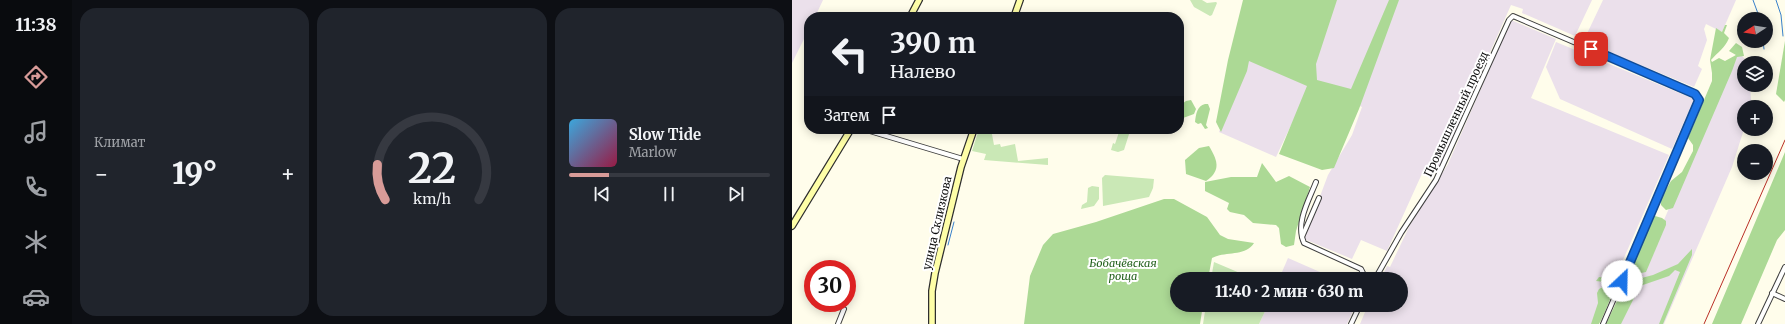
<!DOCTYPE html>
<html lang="ru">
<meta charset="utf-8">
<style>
body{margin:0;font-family:Merriweather,serif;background:#20242c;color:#f1f3f6;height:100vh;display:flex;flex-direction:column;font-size:15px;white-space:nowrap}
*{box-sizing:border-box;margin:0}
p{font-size:13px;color:#9ea1a6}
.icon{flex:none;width:22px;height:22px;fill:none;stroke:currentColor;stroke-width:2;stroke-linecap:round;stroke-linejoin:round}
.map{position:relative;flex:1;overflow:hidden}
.details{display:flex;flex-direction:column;gap:8px;padding:8px;background:#0d0f14;width:720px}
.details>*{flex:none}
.top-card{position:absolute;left:12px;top:12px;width:380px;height:122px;border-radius:16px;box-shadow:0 2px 10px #0003;background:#171b24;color:#f1f3f6;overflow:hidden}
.needle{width:26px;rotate:258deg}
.tools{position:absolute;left:945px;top:12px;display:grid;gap:8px}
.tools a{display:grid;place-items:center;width:36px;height:36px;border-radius:50%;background:#171b24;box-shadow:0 2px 10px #0003;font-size:20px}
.speed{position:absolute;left:12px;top:260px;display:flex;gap:8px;font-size:20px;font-weight:700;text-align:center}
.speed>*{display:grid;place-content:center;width:52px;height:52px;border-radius:50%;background:#171b24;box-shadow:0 2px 10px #0003;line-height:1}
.speed .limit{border:6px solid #d22;background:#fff;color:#111}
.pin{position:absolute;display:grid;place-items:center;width:34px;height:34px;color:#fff;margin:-17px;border-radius:8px;box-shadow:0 2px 6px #0006}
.me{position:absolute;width:44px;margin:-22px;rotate:24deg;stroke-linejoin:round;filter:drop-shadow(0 0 3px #0008)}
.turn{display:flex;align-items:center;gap:14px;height:84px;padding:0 20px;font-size:18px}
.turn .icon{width:52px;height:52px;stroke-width:2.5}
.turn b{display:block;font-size:28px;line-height:34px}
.then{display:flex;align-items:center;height:38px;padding:0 20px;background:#0003;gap:8px;font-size:15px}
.big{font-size:30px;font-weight:800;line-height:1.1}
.details .tile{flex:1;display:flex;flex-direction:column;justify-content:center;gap:6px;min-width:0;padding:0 14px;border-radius:16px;background:#20242c}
.details .dial{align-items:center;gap:0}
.dial svg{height:104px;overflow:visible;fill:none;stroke:#363941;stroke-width:7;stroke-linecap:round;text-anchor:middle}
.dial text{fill:#f1f3f6;stroke:none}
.song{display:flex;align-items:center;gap:12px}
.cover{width:48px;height:48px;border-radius:6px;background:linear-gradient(135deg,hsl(200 70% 55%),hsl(340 70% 35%))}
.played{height:4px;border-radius:2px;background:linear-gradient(90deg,#d89b98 20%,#363941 20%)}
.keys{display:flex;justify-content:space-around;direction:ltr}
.heat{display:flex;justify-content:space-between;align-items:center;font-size:22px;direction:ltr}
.details .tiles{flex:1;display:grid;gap:8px;grid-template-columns:repeat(3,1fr)}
.trip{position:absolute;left:378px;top:272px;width:238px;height:40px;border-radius:20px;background:#171b24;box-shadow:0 2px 10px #0003;font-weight:800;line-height:40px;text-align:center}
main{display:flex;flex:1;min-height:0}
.menu{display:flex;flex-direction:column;width:72px;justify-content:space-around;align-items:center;background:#090b0e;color:#9ea1a6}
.menu .icon{width:28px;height:28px}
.menu .active{color:#d89b98}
.menu b{font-size:18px;color:#f1f3f6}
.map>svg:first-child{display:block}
.industrial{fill:#ebe0eb}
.green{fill:#cae8b6}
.forest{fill:#acd995}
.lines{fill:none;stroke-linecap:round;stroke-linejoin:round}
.stream{stroke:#3981cb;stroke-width:1}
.street-casing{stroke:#3f3f3f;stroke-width:6}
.secondary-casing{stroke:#2e2e2e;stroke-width:8}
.street{stroke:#fff;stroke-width:4}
.secondary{stroke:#fefea7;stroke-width:5.5}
.rail{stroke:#ba2f26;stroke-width:1}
.route-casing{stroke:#114b97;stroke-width:10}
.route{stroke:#1a73e8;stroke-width:7}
.labels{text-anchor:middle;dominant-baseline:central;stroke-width:4;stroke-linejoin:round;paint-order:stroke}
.street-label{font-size:11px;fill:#0c0c0c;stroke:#fff}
.park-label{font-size:11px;font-style:italic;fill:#24621e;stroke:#fff}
</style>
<main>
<nav class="menu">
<b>11:38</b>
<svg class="icon active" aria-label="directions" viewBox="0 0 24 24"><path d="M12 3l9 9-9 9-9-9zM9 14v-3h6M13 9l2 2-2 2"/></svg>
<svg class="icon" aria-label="music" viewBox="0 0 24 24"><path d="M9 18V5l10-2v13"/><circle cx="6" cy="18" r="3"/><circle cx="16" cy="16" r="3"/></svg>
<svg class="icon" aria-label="phone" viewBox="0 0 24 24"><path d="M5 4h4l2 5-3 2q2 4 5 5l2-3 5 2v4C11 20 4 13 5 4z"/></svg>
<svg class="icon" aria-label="climate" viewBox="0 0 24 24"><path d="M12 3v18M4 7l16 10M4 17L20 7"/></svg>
<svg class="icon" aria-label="car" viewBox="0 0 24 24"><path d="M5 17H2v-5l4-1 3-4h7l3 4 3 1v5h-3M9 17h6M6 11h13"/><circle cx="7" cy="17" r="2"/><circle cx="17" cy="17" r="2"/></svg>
</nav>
<section class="details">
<div class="tiles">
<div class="tile"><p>Климат</p>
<div class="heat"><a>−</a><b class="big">19°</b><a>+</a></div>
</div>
<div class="tile dial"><svg viewBox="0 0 100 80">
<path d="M14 69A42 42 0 1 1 86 69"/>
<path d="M14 69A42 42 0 0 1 8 42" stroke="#d89b98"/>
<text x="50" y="56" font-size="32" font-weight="700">22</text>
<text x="50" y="72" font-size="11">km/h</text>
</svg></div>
<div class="tile">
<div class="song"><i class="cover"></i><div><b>Slow Tide</b><p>Marlow</p></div></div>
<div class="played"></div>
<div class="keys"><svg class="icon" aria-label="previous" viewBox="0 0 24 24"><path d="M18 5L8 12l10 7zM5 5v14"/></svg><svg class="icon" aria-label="pause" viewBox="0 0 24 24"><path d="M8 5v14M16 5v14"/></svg><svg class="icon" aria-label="next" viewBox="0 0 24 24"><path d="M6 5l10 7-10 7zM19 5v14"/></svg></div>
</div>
</div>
</section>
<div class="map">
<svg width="993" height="324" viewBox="0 0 993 324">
<rect width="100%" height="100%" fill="#fffdeb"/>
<g class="industrial">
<polygon points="0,0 31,0 23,17 17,17 17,29 0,63"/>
<polygon points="453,0 800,0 783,36 730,13 731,9 719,5 645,172 633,167 595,251 569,240 560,259 512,239 536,175 560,135 570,107 518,85 484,157 427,132 455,59"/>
<polygon points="811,0 944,0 930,32 914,24 912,29 915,40 906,66 910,69 902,87 829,57 792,40"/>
<polygon points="719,20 764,39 739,98 877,155 803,324 568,324 576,305 609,305 609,279 589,279 595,266 598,267 618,225 656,164"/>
<polygon points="764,42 902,99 880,149 768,99 754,67"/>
<polygon points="945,51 956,62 952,63 952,85 958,85 959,100 957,107 952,107 952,129 940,167 872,324 827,324"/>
<polygon points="496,258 544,279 487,279"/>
<polygon points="476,305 564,305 555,324 467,324"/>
</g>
<g class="green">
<polygon points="398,0 410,0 415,3 424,2 425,3 420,15 418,16 402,7"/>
<polygon points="187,129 199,129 202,145 208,144 209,147 223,144 226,161 256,158 256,165 192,160 194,154 180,151"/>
<polygon points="328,129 338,131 332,150 326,152 319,150 321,143 323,144"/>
<polygon points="313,175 362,179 361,188 357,197 311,206 310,178"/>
<polygon points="300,186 307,187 307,199 302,206 289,209 290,205 295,202 296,188"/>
<polygon points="422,262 462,279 419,279"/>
<polygon points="414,305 476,305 467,324 411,324"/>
</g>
<g class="forest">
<polygon points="451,0 545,0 524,64 525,80 559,89 597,0 607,0 567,109 542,168 530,170 487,154 515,86 457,61 455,71 429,132 424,122 436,60"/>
<path d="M933 25H935L932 33 937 38C933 48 926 52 919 60L920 62 927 58 933 61 944 55 937 51 944 43 950 47 952 56 945 57 940 71 881 208 874 210 869 205V198L879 181 890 172 901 151V145L896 138 920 81V73L918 60 924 28 930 32Z"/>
<polygon points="993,41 993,100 992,102 984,94"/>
<polygon points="399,100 404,109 402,114 391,118 387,116 390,104 394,101"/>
<path d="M413 104H416L418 109 414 125 416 128 413 129 409 123 406 124 403 122C404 114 405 106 413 104Z"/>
<path d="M417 146C425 160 430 170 414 181L394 174 393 160 407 148Z"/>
<polygon points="993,152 993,230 985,240 949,324 920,324"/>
<polygon points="470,163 484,182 497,176 518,187 504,231 502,245 494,247 489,244 487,228 484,225 461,223 452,215 438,212 435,209 437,203 413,191 413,182 439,177 465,177"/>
<path d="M372 199H382L415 217 428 235 436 239 462 243C453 257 433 251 420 258L416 279H385V305H411L408 324H232L238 276 251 245 261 234 304 222Z"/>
<polygon points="863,216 870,218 874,221 874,225 854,272 839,275 837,270 860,218"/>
<polygon points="900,249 900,255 871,324 867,324 888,272 883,270 877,276 848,286 829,324 814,324 834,282 861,275 886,264"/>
<path d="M807 277 825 279C825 283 811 318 807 324H799L806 303 805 293 807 289 815 285 813 282 804 281Z"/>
</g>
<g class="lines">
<g class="stream">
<polyline points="961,0 968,19"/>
<polyline points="984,0 989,15 991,36"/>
<polyline points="971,41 972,49"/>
<polyline points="156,245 162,222"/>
</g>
<g class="street-casing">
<g id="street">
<polyline points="71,129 171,159"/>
<path d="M524 182C517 200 503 223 512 243L569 269 574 279"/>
<polyline points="510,237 527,198"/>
<polyline points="583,279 609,233 644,180 717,20 721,16 903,94 907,98 907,103 811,324"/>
<polyline points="980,293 993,299"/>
<polyline points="46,324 52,309"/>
<polyline points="559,324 568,305"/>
<polyline points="966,324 993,267"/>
</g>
</g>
<g class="secondary-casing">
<g id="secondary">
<polyline points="118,17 127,0"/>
<polyline points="222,17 228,0"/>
<polyline points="0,226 59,129"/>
<polyline points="140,324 140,291 143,273 169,167 182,129"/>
</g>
</g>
<use href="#street" class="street"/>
<use href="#secondary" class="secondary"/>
<polyline class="rail" points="912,324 993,140"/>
</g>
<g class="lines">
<g class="route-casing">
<polyline id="route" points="799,49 903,94 907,100 830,281"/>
</g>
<use href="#route" class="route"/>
</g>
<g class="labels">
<g class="street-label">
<text transform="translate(664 114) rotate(-65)">Промышленный проезд</text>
<text transform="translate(145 223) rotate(-77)">улица Склизкова</text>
</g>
<g class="park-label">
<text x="331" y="263">Бобачёвская<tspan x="331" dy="13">роща</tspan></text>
</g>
</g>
</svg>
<div class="tools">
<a><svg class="needle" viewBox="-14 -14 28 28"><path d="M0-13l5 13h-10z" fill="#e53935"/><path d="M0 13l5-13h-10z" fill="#9ea1a6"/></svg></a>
<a><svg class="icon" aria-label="layers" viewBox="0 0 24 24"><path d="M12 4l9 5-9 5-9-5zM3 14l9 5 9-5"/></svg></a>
<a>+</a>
<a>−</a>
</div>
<div class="speed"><div class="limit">30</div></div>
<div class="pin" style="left:799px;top:49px;background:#d93025"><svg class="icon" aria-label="arrive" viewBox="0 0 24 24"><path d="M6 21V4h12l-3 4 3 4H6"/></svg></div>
<svg class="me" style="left:830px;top:281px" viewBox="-20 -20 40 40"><circle r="19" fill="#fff"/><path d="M0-13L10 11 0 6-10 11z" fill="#1a73e8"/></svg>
<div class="trip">11:40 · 2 мин · 630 m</div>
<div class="top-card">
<div class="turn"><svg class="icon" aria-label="left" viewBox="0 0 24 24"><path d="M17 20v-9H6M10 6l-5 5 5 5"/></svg><div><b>390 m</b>Налево</div></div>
<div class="then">Затем<svg class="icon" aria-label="arrive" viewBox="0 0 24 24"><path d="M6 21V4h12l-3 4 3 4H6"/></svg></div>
</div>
</div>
</main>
